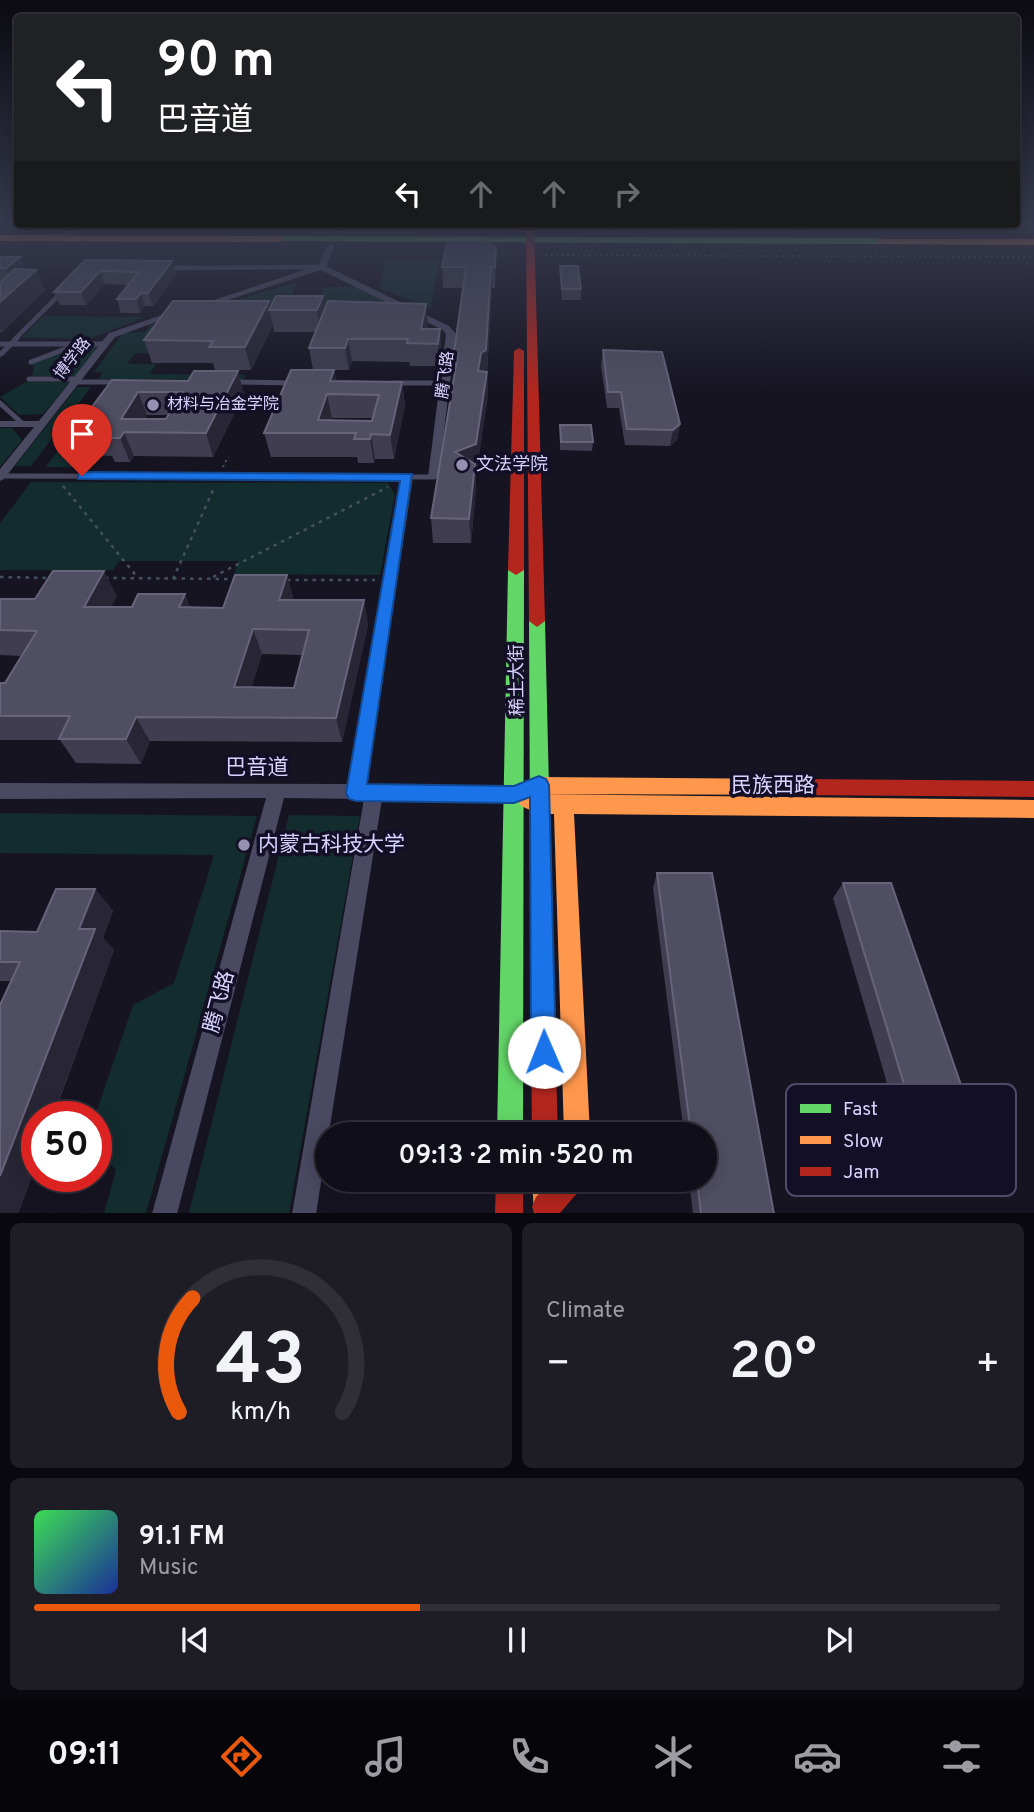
<!DOCTYPE html>
<meta charset="utf-8">
<style>
body{margin:0;font-family:Overpass,"Noto Sans SC",sans-serif;background:#1e1d26;color:#f1f3f6;height:100vh;display:flex;flex-direction:column;font-size:26px;white-space:nowrap}
*{box-sizing:border-box;margin:0}
p{font-size:23px;color:#9c9ca2}
.icon{flex:none;width:38px;height:38px;fill:none;stroke:currentColor;stroke-width:2;stroke-linecap:round;stroke-linejoin:round}
.map{position:relative;height:1213px;overflow:hidden}
.side{display:flex;flex-direction:column;gap:10px;padding:10px;background:#09080e;flex:1}
.side>*{flex:none}
.guide{position:absolute;left:14px;top:14px;width:1006px;height:214px;border-radius:7px;box-shadow:0 4px 18px #0003,0 0 0 2px #302f38;background:#202124;color:#fff;overflow:hidden}
.speed{position:absolute;left:21px;top:1101px;display:flex;gap:14px;font-size:35px;font-weight:700;text-align:center}
.speed>*{display:grid;place-content:center;width:91px;height:91px;border-radius:50%;background:#100f19;box-shadow:0 4px 18px #0003,0 0 0 2px #302f38;line-height:1}
.speed .limit{border:10px solid #d22;background:#fff;color:#111}
.pin{position:absolute;display:grid;place-items:center;width:60px;height:60px;color:#fff;margin:-72px -30px;border-radius:50% 50% 50% 0;rotate:-45deg;box-shadow:0 0 7px #0007}
.pin .icon{rotate:45deg}
.me{position:absolute;width:77px;margin:-38px;rotate:359deg;stroke-linejoin:round;filter:drop-shadow(0 0 5px #0008)}
.turn{display:flex;align-items:center;gap:24px;height:147px;padding:0 28px;font-size:32px}
.turn .icon{width:91px;height:91px;stroke-width:2.5}
.turn b{display:block;font-size:49px;line-height:60px}
.lanes{display:flex;align-items:center;height:66px;padding:0 28px;background:#0003;justify-content:center;gap:35px;direction:ltr}
.lanes .off{opacity:.35}
.big{font-size:52px;font-weight:600;line-height:1.1}
.side .tile{flex:1;display:flex;flex-direction:column;justify-content:center;gap:10px;min-width:0;padding:0 24px;border-radius:10px;background:#1e1d26}
.side .dial{align-items:center;gap:0}
.dial svg{height:182px;overflow:visible;fill:none;stroke:#302f38;stroke-width:7;stroke-linecap:round;text-anchor:middle}
.dial text{fill:#f1f3f6;stroke:none}
.song{display:flex;align-items:center;gap:21px}
.cover{width:84px;height:84px;border-radius:10px;background:linear-gradient(135deg,hsl(130 70% 55%),hsl(230 70% 35%))}
.played{height:7px;border-radius:4px;background:linear-gradient(90deg,#ea580c 40%,#302f38 40%)}
.keys{display:flex;justify-content:space-around;direction:ltr}
.heat{display:flex;justify-content:space-between;align-items:center;font-size:38px;direction:ltr}
.side .tiles{flex:1;display:grid;gap:10px;grid-template-columns:1fr 1fr}
.tile:last-child{grid-column:span 2}
.trip{position:absolute;left:315px;top:1122px;width:402px;height:70px;border-radius:35px;background:#100f19;box-shadow:0 4px 18px #0003,0 0 0 2px #302f38;font-weight:600;line-height:70px;text-align:center}
.dock{display:flex;height:112px;justify-content:space-around;align-items:center;background:#06060a;color:#9c9ca2}
.dock .icon{width:49px;height:49px}
.dock .current{color:#ea580c}
.dock b{font-size:32px;color:#f1f3f6}
.map>svg:first-child{display:block}
.green{fill:#132c2d}
.lines{fill:none;stroke-linecap:round;stroke-linejoin:round}
.path-far1{stroke:#44505f;stroke-width:2;stroke-dasharray:2 3.5;stroke-linecap:butt}
.path{stroke:#44505f;stroke-width:2.5;stroke-dasharray:3.5 5;stroke-linecap:butt}
.lane-far1{stroke:#4a4962;stroke-width:4.5}
.lane{stroke:#4a4962;stroke-width:5}
.street{fill:#4a4962;fill-rule:evenodd}
.fast{fill:#63d668;fill-rule:evenodd}
.slow{fill:#ff974d;fill-rule:evenodd}
.jam{fill:#b3261e;fill-rule:evenodd}
.wall{fill:#403d50;fill-rule:evenodd}
.shaded-wall{fill:#282635}
.building{fill:#504e63;stroke:#66637b;stroke-width:2;fill-rule:evenodd}
.route{fill:#1a73e8;stroke:#114b97;stroke-width:2}
.poi-dot{fill:#9591b1;stroke:#130f26;stroke-width:2.5}
.labels{text-anchor:middle;dominant-baseline:central;stroke-width:7;stroke-linejoin:round;paint-order:stroke}
.far-street-label{font-size:16px;fill:#d9d4ff;stroke:#130f26}
.far-poi-label{font-size:16px;fill:#d9d4ff;stroke:#130f26;text-anchor:start}
.poi-label{font-size:18px;fill:#d9d4ff;stroke:#130f26;text-anchor:start}
.street-label{font-size:18px;fill:#d9d4ff;stroke:#130f26}
.near-street-label{font-size:21px;fill:#d9d4ff;stroke:#130f26}
.near-poi-label{font-size:21px;fill:#d9d4ff;stroke:#130f26;text-anchor:start}
.key{fill:#130f26;stroke:#4e4a67;stroke-width:2}
.key-label{font-size:19px;fill:#d9d4ff}
</style>
<div class="map">
<svg width="1034" height="1214" viewBox="0 0 1034 1214">
<rect width="100%" height="100%" fill="#161421"/>
<g class="green">
<polygon points="1034,224 1034,233 563,231 548,230 545,226"/>
<polygon points="386,260 439,261 431,308 379,288"/>
<polygon points="298,282 284,312 194,312"/>
<polygon points="324,287 356,287 407,312 312,313"/>
<polygon points="43,316 145,317 89,339 21,338"/>
<polygon points="151,324 172,324 152,353 135,353 127,364 156,364 150,374 246,375 243,380 98,379 103,372 94,372 123,333 145,332"/>
<polygon points="72,346 100,346 77,376 32,376 34,368 31,362"/>
<polygon points="26,382 70,382 43,414 19,415 0,397"/>
<polygon points="77,387 91,387 31,466 15,466"/>
<polygon points="85,413 109,413 73,467 46,467"/>
<polygon points="0,428 12,428 22,440 0,467"/>
<polygon points="31,482 388,483 395,494 380,575 234,574 238,561 119,561 113,570 0,570 0,523"/>
<polygon points="0,813 257,816 146,1213 104,1213 116,1170 96,1150 95,1116 133,1005 174,983 214,855 0,853"/>
<polygon points="289,815 360,816 289,1213 189,1213"/>
</g>
<g class="lines">
<g class="path-far1">
<polyline points="545,255 1034,257"/>
<polyline points="223,467 228,457"/>
</g>
<g class="path">
<polyline points="63,486 138,578"/>
<polyline points="0,577 49,578"/>
<polyline points="213,577 388,487"/>
<polyline points="105,578 235,579"/>
<polyline points="173,579 215,486"/>
<polyline points="287,580 375,580"/>
</g>
<g class="lane-far1">
<polyline points="64,238 79,224"/>
<polyline points="165,268 321,267"/>
<polyline points="15,339 62,292"/>
</g>
<g class="lane">
<polyline points="0,344 104,344"/>
<polyline points="1,354 17,338"/>
<polyline points="31,362 73,346"/>
<polyline points="29,379 77,379"/>
<polyline points="75,382 120,382"/>
<polyline points="233,382 295,383"/>
<polyline points="394,383 445,383"/>
<polyline points="0,403 23,424"/>
<polyline points="0,476 434,477"/>
</g>
<g class="street">
<polygon points="338,224 345,224 338,240 332,240"/>
<polygon points="331,244 335,246 326,266 449,326 456,334 438,479 430,479 428,477 446,334 443,330 321,270 203,308 196,306 319,265 327,246"/>
<polygon points="174,311 181,313 115,337 4,479 0,481 0,469 34,427 0,427 0,421 39,421 109,333"/>
<polygon points="407,473 413,477 366,784 514,786 520,789 523,794 520,799 514,802 382,799 316,1214 292,1214 364,799 284,798 177,1214 152,1214 266,798 0,799 0,783 349,784 401,477"/>
</g>
<g class="fast">
<polygon points="281,236 880,238 884,241 880,244 278,241 277,239"/>
<polygon points="516,565 524,570 523,1134 497,1134 508,570"/>
<polygon points="537,615 545,621 555,1039 552,1048 543,1051 534,1048 531,1039 529,621"/>
</g>
<g class="slow">
<polygon points="0,235 281,236 285,239 281,242 0,241"/>
<polygon points="877,239 1034,239 1034,245 880,244 877,243"/>
<polygon points="539,777 799,779 806,781 809,787 806,793 799,795 536,794 1034,800 1034,818 574,814 590,1134 564,1134 554,814 539,814 521,806 518,800 521,783"/>
<polygon points="532,1180 559,1180 560,1214 534,1214"/>
</g>
<g class="jam">
<polygon points="526,224 534,224 545,621 537,627 529,621"/>
<polygon points="519,348 524,351 524,570 516,575 508,570 514,351"/>
<polygon points="799,779 1034,781 1034,797 799,795 792,793 789,787 792,781"/>
<polygon points="543,1027 552,1030 555,1039 558,1134 532,1134 531,1039 534,1030"/>
<polygon points="496,1180 523,1180 523,1214 495,1214"/>
<polygon points="552,1180 584,1180 580,1190 559,1214 535,1214 532,1207 536,1197"/>
</g>
</g>
<g class="wall">
<polygon points="0,257 20,257 25,270 36,270 45,290 2,332 0,332"/>
<polygon points="85,260 172,261 176,274 153,306 145,306 140,313 121,313 117,299 129,285 105,284 86,305 60,305 54,292"/>
<polygon points="560,266 581,289 581,300 562,300 560,277"/>
<polygon points="442,267 496,267 495,288 492,288 487,373 488,395 477,468 475,469 476,489 471,543 433,543 431,518 455,370 454,352 463,288 443,288"/>
<path d="M323 296 325 308 426 304 428 329H440L441 352 439 366H410L409 362 352 361 349 370H334L336 381 402 382 405 405 394 459H375L374 463H358L357 457H271L264 433 313 370 309 348 315 332H274L273 325 251 370H215L213 363H152L144 340 269 301 271 307ZM332 418H372V421L331 420Z"/>
<polygon points="603,350 680,424 677,440 670,446 625,445 619,408 607,408 601,365"/>
<path d="M112 380 244 394 213 457 134 456 130 462H115L112 456 85 455 74 431ZM147 415H168L166 419H145Z"/>
<polygon points="560,425 593,442 592,451 560,450"/>
<path d="M185 594 190 608H223L294 600H364L368 625 342 742 150 741 141 764 76 763 60 740H0V683H5L22 656 0 655V599H35L117 596 111 607H132ZM262 654 302 655 294 688 251 687Z"/>
<polygon points="657,873 774,1214 693,1214 689,1180 705,1180 705,1134 684,1134 653,888"/>
<polygon points="843,883 987,1160 970,1168 912,1169 833,898"/>
<polygon points="95,889 113,911 103,938 114,950 18,1214 0,1214 11,981 0,981 0,931 37,932"/>
</g>
<g class="shaded-wall">
<polygon points="496,247 496,267 495,288 495,267"/>
<polygon points="20,257 26,271 13,283 6,268"/>
<polygon points="172,261 176,274 153,306 148,293"/>
<polygon points="491,267 492,288 487,373 488,395 477,468 475,469 476,489 471,543 469,519 455,452 478,371"/>
<polygon points="36,270 45,290 2,332 0,329 0,302"/>
<polygon points="100,271 105,284 86,305 81,292"/>
<polygon points="141,293 145,306 140,313 136,299"/>
<polygon points="323,296 327,318 321,332 317,310"/>
<polygon points="269,301 271,310 269,310 273,325 251,370 245,347"/>
<polygon points="426,304 428,326 425,344 421,329"/>
<polygon points="440,329 441,352 439,366 438,344"/>
<polygon points="348,339 352,361 349,370 345,348"/>
<polygon points="334,370 338,393 330,381"/>
<polygon points="238,371 244,394 213,457 206,433"/>
<polygon points="402,382 405,405 394,459 390,435"/>
<polygon points="138,392 147,415 137,432 121,419"/>
<polygon points="327,394 332,418 327,433 318,420"/>
<polygon points="680,424 677,440 670,446 673,430"/>
<polygon points="124,432 134,456 130,462 120,438"/>
<polygon points="371,434 375,459 374,463 370,439"/>
<polygon points="104,571 117,596 98,632 84,607"/>
<polygon points="287,575 294,600 279,600"/>
<polygon points="185,594 195,619 179,607"/>
<polygon points="364,600 368,625 342,742 336,718"/>
<polygon points="253,629 262,654 244,712 234,687"/>
<polygon points="136,717 150,741 141,764 126,739"/>
<polygon points="95,889 113,911 103,938 114,950 53,1116 37,1116 37,1163 18,1214 0,1214 0,1176 79,929"/>
</g>
<g class="building">
<polygon points="447,242 484,242 496,247 495,267 491,267 486,350 481,353 478,371 487,372 476,444 455,452 475,464 469,519 431,518 458,353 454,352 466,267 442,267"/>
<polygon points="0,257 20,257 6,268 0,268"/>
<polygon points="85,260 172,261 148,293 141,293 136,299 117,299 139,272 100,271 81,292 54,292"/>
<polygon points="560,266 578,266 581,289 562,289"/>
<polygon points="15,269 36,270 0,302 0,283"/>
<polygon points="276,296 323,296 317,310 269,310"/>
<polygon points="173,301 269,301 245,347 209,347 213,341 144,340"/>
<polygon points="328,301 426,304 421,329 440,329 438,344 407,343 408,339 348,339 345,348 309,348"/>
<polygon points="603,350 662,352 680,424 673,430 627,429 621,392 608,392"/>
<path d="M291 370H334L330 381 402 382 390 435 371 434 370 439H354L356 433H264ZM327 394 379 395 372 421 318 420Z"/>
<path d="M194 371H238L206 433 124 432 120 438H105L109 432 74 431 112 380 188 381ZM138 392H182L166 419H121Z"/>
<polygon points="560,425 591,425 593,442 561,442"/>
<path d="M53 571H104L84 607H132L138 594H185L179 607 223 608 235 575H287L279 600H364L336 718 136 717 126 739H59L70 716H0V683H5L37 631 0 630V599H35ZM253 629 309 630 294 688 234 687Z"/>
<polygon points="657,873 712,873 774,1214 701,1214 697,1180 705,1180 705,1134 691,1134"/>
<polygon points="843,883 891,883 987,1160 927,1160"/>
<polygon points="56,889 95,889 79,929 95,929 0,1176 0,1005 20,962 0,962 0,931 37,932"/>
</g>
<linearGradient id="sky" x2="0" y2="1"><stop stop-color="#0c0b12"/><stop offset="0.57" stop-color="#363a4e"/><stop offset="1" stop-color="#363a4e" stop-opacity="0"/></linearGradient>
<rect width="1034" height="394" fill="url(#sky)"/>
<polygon class="route" points="82,472 412,474 367,784 514,786 539,776 546,779 549,785 556,1052 553,1061 544,1064 535,1061 531,1052 530,797 514,803 356,801 349,799 346,793 400,481 78,479 78,474"/>
<g class="poi-dot">
<circle cx="153" cy="405" r="7"/>
<circle cx="462" cy="465" r="7"/>
<circle cx="244" cy="845" r="7"/>
</g>
<g class="labels">
<g class="far-street-label">
<text transform="translate(73 359) rotate(-52)">博学路</text>
<text transform="translate(446 375) rotate(-83)">腾飞路</text>
</g>
<g class="far-poi-label">
<text x="167" y="405">材料与冶金学院</text>
</g>
<g class="poi-label">
<text x="476" y="465">文法学院</text>
</g>
<g class="street-label">
<text transform="translate(518 680) rotate(-91)">稀土大街</text>
</g>
<g class="near-street-label">
<text x="257" y="768">巴音道</text>
<text x="773" y="786">民族西路</text>
<text transform="translate(220 1002) rotate(-75)">腾飞路</text>
</g>
<g class="near-poi-label">
<text x="258" y="845">内蒙古科技大学</text>
</g>
</g>
<rect x="786" y="1084" width="230" height="112" rx="10" class="key"/>
<rect x="800" y="1104" width="31" height="9" fill="#63d668"/>
<rect x="800" y="1136" width="31" height="8" fill="#ff974d"/>
<rect x="800" y="1167" width="31" height="9" fill="#b3261e"/>
<g class="key-label">
<text x="843" y="1115">Fast</text>
<text x="843" y="1147">Slow</text>
<text x="843" y="1178">Jam</text>
</g>
</svg>
<div class="speed"><div class="limit">50</div></div>
<div class="pin" style="left:82px;top:476px;background:#d93025"><svg class="icon" aria-label="arrive" viewBox="0 0 24 24"><path d="M6 21V4h12l-3 4 3 4H6"/></svg></div>
<svg class="me" style="left:544px;top:1052px" viewBox="-20 -20 40 40"><circle r="19" fill="#fff"/><path d="M0-13L10 11 0 6-10 11z" fill="#1a73e8"/></svg>
<div class="trip">09:13 · 2 min · 520 m</div>
<div class="guide">
<div class="turn"><svg class="icon" aria-label="left" viewBox="0 0 24 24"><path d="M17 20v-9H6M10 6l-5 5 5 5"/></svg><div><b>90 m</b>巴音道</div></div>
<div class="lanes"><svg class="icon" aria-label="left" viewBox="0 0 24 24"><path d="M17 20v-9H6M10 6l-5 5 5 5"/></svg><svg class="icon off" aria-label="ahead" viewBox="0 0 24 24"><path d="M12 20V5M6 11l6-6 6 6"/></svg><svg class="icon off" aria-label="ahead" viewBox="0 0 24 24"><path d="M12 20V5M6 11l6-6 6 6"/></svg><svg class="icon off" aria-label="right" viewBox="0 0 24 24"><path d="M7 20v-9h11M14 6l5 5-5 5"/></svg></div>
</div>
</div>
<section class="side">
<div class="tiles">
<div class="tile dial"><svg viewBox="0 0 100 80">
<path d="M14 69A42 42 0 1 1 86 69"/>
<path d="M14 69A42 42 0 0 1 20 19" stroke="#ea580c"/>
<text x="50" y="56" font-size="32" font-weight="700">43</text>
<text x="50" y="72" font-size="11">km/h</text>
</svg></div>
<div class="tile"><p>Climate</p>
<div class="heat"><a>−</a><b class="big">20°</b><a>+</a></div>
</div>
<div class="tile">
<div class="song"><i class="cover"></i><div><b>91.1 FM</b><p>Music</p></div></div>
<div class="played"></div>
<div class="keys"><svg class="icon" aria-label="previous" viewBox="0 0 24 24"><path d="M18 5L8 12l10 7zM5 5v14"/></svg><svg class="icon" aria-label="pause" viewBox="0 0 24 24"><path d="M8 5v14M16 5v14"/></svg><svg class="icon" aria-label="next" viewBox="0 0 24 24"><path d="M6 5l10 7-10 7zM19 5v14"/></svg></div>
</div>
</div>
</section>
<nav class="dock">
<b>09:11</b>
<svg class="icon current" aria-label="directions" viewBox="0 0 24 24"><path d="M12 3l9 9-9 9-9-9zM9 14v-3h6M13 9l2 2-2 2"/></svg>
<svg class="icon" aria-label="music" viewBox="0 0 24 24"><path d="M9 18V5l10-2v13"/><circle cx="6" cy="18" r="3"/><circle cx="16" cy="16" r="3"/></svg>
<svg class="icon" aria-label="phone" viewBox="0 0 24 24"><path d="M5 4h4l2 5-3 2q2 4 5 5l2-3 5 2v4C11 20 4 13 5 4z"/></svg>
<svg class="icon" aria-label="climate" viewBox="0 0 24 24"><path d="M12 3v18M4 7l16 10M4 17L20 7"/></svg>
<svg class="icon" aria-label="car" viewBox="0 0 24 24"><path d="M5 17H2v-5l4-1 3-4h7l3 4 3 1v5h-3M9 17h6M6 11h13"/><circle cx="7" cy="17" r="2"/><circle cx="17" cy="17" r="2"/></svg>
<svg class="icon" aria-label="filters" viewBox="0 0 24 24"><path d="M4 7h16M4 17h16"/><circle cx="9" cy="7" r="2"/><circle cx="15" cy="17" r="2"/></svg>
</nav>
